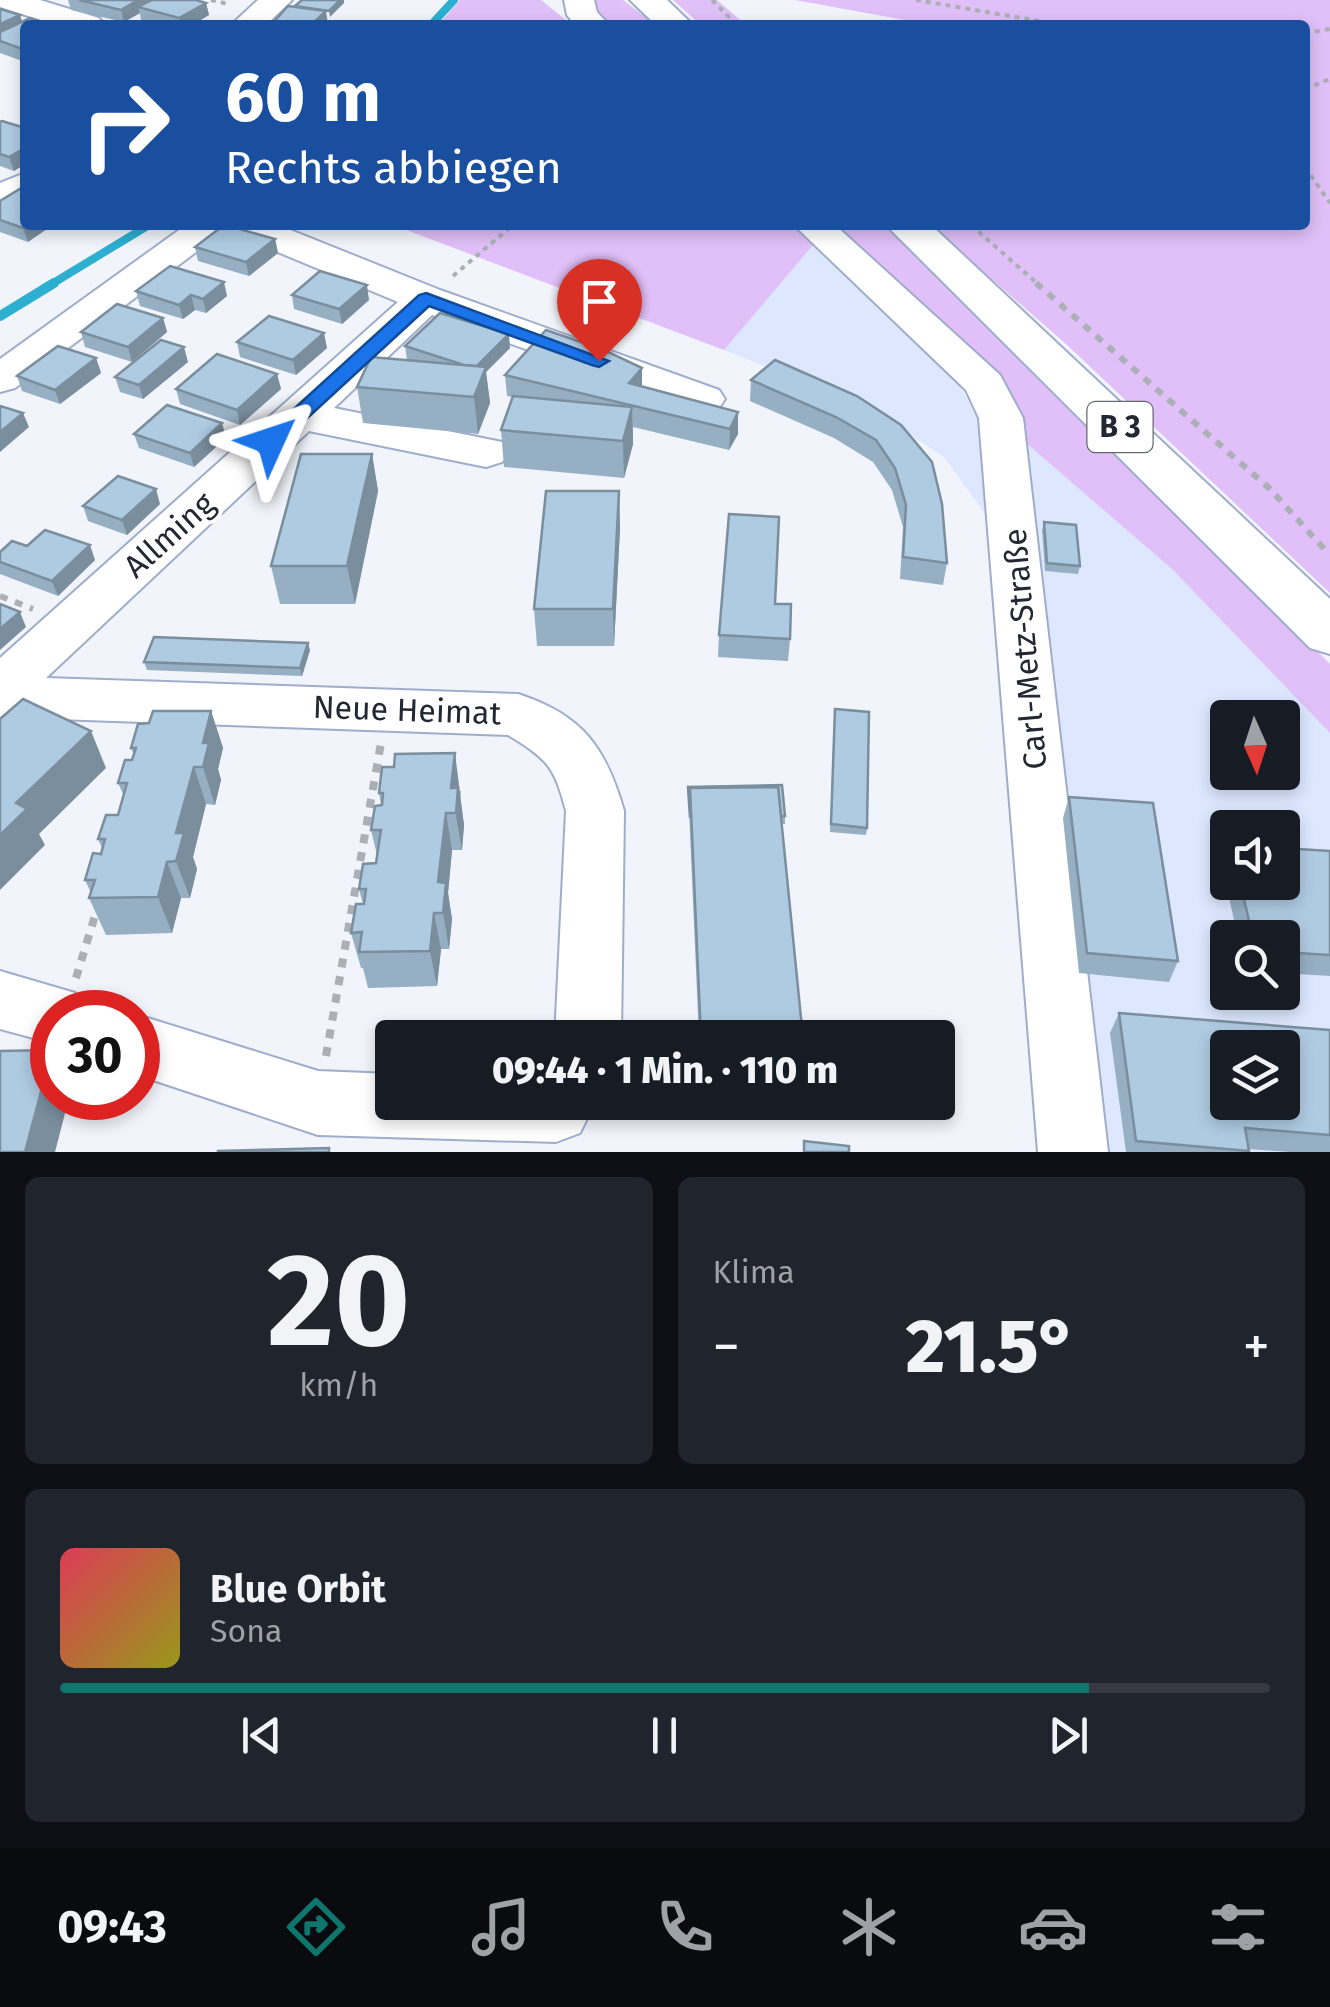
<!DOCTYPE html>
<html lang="de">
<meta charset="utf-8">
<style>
body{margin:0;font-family:"Fira Sans",sans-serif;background:#20242c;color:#f1f3f6;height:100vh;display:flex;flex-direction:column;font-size:38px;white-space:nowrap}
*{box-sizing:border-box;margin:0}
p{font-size:32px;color:#9ea1a6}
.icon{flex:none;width:55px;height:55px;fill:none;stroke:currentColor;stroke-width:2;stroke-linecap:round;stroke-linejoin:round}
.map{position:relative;height:1152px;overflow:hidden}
.panel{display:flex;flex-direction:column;gap:25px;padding:25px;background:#0d0f14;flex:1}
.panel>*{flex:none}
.top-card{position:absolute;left:20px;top:20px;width:1290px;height:210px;border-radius:10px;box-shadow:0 5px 15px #0003;background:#1a4fa0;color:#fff;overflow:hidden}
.needle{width:65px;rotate:177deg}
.fabs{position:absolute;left:1210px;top:700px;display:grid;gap:20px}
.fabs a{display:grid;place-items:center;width:90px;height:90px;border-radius:10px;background:#171b24;box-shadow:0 5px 15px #0003;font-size:50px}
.speed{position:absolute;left:30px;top:990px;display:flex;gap:20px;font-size:50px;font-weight:700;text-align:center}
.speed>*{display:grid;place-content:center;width:130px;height:130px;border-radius:50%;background:#171b24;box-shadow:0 5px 15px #0003;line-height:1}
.speed .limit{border:15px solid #d22;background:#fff;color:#111}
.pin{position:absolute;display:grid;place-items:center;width:85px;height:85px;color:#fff;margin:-102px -42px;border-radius:50% 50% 50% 0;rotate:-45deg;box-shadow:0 0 10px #0007}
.pin .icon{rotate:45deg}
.me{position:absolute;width:110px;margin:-55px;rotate:48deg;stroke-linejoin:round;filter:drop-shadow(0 0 8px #0008)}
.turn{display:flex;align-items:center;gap:35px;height:210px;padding:0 40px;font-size:45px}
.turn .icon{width:130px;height:130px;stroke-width:2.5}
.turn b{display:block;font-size:70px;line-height:85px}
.big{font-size:75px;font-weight:800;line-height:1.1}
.panel .tile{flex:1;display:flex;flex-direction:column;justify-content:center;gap:15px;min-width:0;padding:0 35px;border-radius:15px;background:#20242c}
.panel .dial{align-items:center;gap:0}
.dial b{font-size:130px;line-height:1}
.song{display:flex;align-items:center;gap:30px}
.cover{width:120px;height:120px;border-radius:15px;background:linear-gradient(135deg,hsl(350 70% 55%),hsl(60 70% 35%))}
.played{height:10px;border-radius:5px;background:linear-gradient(90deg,#0f766e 85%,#363941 85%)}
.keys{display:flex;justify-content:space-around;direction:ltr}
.heat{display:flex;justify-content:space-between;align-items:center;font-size:55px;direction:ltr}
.panel .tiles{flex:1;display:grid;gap:25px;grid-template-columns:1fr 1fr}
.tile:last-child{grid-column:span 2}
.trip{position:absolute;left:375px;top:1020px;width:580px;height:100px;border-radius:10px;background:#171b24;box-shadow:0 5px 15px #0003;font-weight:800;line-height:100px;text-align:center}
.dock{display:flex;height:160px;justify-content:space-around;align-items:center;background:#090b0e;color:#9ea1a6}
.dock .icon{width:70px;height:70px}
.dock .active{color:#0f766e}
.dock b{font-size:45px;color:#f1f3f6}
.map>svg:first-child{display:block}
.built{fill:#dde8ff;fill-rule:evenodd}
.green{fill:#e1bff8}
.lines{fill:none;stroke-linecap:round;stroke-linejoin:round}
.stream-far1{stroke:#2cafd1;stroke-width:8}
.stream{stroke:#2cafd1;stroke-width:10}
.minor-casing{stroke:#9fadca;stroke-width:4}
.highway-casing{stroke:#9fadca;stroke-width:4}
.path-far2{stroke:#abafb6;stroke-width:4;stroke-dasharray:5 5;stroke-linecap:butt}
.path-far1{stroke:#abafb6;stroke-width:6;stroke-dasharray:8 8;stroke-linecap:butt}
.path{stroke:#abafb6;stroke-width:8;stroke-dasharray:9 9;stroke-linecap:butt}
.minor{fill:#fff;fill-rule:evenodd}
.highway{fill:#fff;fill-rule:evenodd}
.wall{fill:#96afc2}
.shaded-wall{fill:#7a8e9e}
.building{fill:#afcbe2;stroke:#7a8e9e;stroke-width:2.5;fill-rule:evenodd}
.route{fill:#1a73e8;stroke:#114b97;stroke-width:2.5}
.labels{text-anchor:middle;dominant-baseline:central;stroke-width:8;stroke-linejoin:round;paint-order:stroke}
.shield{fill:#fff;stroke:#646870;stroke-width:2.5}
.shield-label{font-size:30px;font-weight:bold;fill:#222732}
.street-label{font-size:32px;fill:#222732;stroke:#fff}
</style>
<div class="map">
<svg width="1330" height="1152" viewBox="0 0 1330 1152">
<rect width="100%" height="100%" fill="#f1f4fa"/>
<g class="built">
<polygon points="814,244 957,380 978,420 989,519 944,457 869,408 724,350"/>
<path d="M1026 443 1172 569 1330 733V1152H1087L1064 957ZM1228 718H1282V772H1228ZM1228 828H1282V882H1228ZM1228 938H1282V992H1228ZM1228 1048H1282V1102H1228Z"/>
</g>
<g class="green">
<polygon points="460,0 541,0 572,25 438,25"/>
<polygon points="593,0 623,0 656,25 607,25 597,16"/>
<polygon points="673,0 717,0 746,25 701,25"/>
<polygon points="795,0 1330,0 1330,593 1066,344 930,225 1305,225 1305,25 932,25"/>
<polygon points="393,225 794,225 814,244 724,350"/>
<polygon points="827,225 883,225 1041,374 1330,664 1330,733 1172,569 1026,443"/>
</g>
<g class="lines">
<g class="stream-far1">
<polyline points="431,25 454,0"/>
<polyline points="50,285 149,225"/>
</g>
<polyline class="stream" points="0,316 54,283"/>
<g class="minor-casing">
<g id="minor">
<polygon points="0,0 40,0 99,18 104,25 56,25 0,7"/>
<polygon points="258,0 292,0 266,25 231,25"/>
<polygon points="564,0 594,0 597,12 609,25 575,25 567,15"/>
<polygon points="25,173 25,200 0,210 0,183"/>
<path d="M186 225H278L440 290 719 390 725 399 719 408 703 412 687 408 432 315 334 408 502 442 509 452 502 462 486 467 309 431 46 678 518 694C583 715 606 748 624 811L621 1038H555L566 811C554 765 547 759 508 735L0 717V658L398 302 232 233 228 228 15 388 0 392V359Z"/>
<polygon points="794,225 835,225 1000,375 1023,418 1108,1152 1038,1152 979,418 966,390"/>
<polygon points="0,971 75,993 84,1012 52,1012 52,1043 0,1029"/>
<polygon points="138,1015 318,1071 392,1074 392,1102 595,1102 580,1133 556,1142 318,1135 138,1075"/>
</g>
</g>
<g class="highway-casing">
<g id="highway">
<polygon points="630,0 667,0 693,25 656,25"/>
<polygon points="886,225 931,225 1330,599 1330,654 1310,648"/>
</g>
</g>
<g class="path-far2">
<polyline points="211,0 228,4"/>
<polyline points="712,0 737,25"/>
<polyline points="916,0 1063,25"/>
<polyline points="1305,33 1330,29"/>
<polyline points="1305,89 1330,79"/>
<polyline points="1305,167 1330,203"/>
<polyline points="971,225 1039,285"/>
<polyline points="453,276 513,225"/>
</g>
<g class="path-far1">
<polyline points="1036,283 1270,489 1327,552"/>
<polyline points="0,596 33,609"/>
</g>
<g class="path">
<polyline points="76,978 97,909"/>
<polyline points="326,1056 381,743"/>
</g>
<use href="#minor" class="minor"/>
<use href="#highway" class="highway"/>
</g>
<g class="wall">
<polygon points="68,0 196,0 206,3 209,15 192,25 161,25 141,20 140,13 124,22 71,10"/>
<polygon points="0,9 20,15 22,22 25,25 25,62 0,53"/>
<polygon points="0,122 25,128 25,164 14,171 0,166"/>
<polygon points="25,188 28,242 0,232 0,201"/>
<polygon points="275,239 278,253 249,276 198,261 195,247"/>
<polygon points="136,291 227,296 206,313 195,310 183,319 140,306"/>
<polygon points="292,295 369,300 342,324 294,309"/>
<polygon points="163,318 167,332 132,362 85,347 81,332"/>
<polygon points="237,342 327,348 296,375 240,357"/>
<polygon points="405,346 510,348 486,372 490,403 478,434 363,423 357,387 407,360"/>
<polygon points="96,358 101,373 60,404 22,391 17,376"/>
<polygon points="188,362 143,399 120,392 115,377"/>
<polygon points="642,368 642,387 738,412 738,434 729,450 633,427 633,444 624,478 504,467 501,430 512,397 507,396 505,375"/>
<polygon points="277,374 281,389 240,425 180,404 176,389"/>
<polygon points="751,380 857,396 947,563 943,585 900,579 903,527 892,490 873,462 834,438 750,401"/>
<polygon points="134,434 226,438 194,467 139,448"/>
<polygon points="372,454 378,491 355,604 280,604 271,566"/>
<polygon points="619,491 620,528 614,646 537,646 534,609"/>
<polygon points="160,504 127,535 88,521 83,506"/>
<polygon points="1044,522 1080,566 1078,574 1045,571 1042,530"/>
<polygon points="27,546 95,560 58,596 0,574 0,552"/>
<polygon points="719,635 790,639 788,661 718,657"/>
<polygon points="310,650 302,676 147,670 144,662"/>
<polygon points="211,711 223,748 218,769 221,780 215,805 206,804 193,857 197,869 190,898 181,898 172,933 106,935 89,898 91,893 85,880 101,854 102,848 98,839 118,815 124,796 118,783 132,760 134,755 131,748 149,723"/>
<polygon points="834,717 867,828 866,835 830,832"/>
<polygon points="688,787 785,816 785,824 782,824 803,1038 699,1038"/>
<polygon points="461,791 460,799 464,825 462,850 452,850 448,893 452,919 449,949 441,949 437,986 368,988 363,968 361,968 351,933 363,904 359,889 376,863 377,855 371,830 381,805 379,793"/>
<polygon points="1069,797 1178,961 1169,982 1079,973 1063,818"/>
<polygon points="1330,851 1330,976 1282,973 1282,938 1238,938 1222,866 1228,853 1228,882 1282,882"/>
<polygon points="1119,1013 1330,1030 1330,1152 1289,1152 1249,1149 1249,1152 1126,1152 1110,1033"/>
</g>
<g class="shaded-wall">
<polygon points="138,0 156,0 138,7 140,13 124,22 121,10"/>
<polygon points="340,0 344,0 344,3 330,17 329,11"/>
<polygon points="206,3 209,15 192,25 181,25 179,18"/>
<polygon points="326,11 328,24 326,25 311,25"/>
<polygon points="20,15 24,28 0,39 0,24"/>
<polygon points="25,148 25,164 14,171 9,157"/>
<polygon points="27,225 53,225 28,242 23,228"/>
<polygon points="275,239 278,253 249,276 246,262"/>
<polygon points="224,282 227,296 206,313 203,299"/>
<polygon points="367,285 369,300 342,324 339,309"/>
<polygon points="191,295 195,310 183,319 179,305"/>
<polygon points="163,318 167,332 132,362 128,347"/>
<polygon points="324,333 327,348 296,375 293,360"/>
<polygon points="509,334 510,348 486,372 490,403 478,434 474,397 475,368"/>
<polygon points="184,347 188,362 143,399 139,385"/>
<polygon points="96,358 101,373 60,404 55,390"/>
<polygon points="642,368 642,389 629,383"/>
<polygon points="277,374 281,389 240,425 237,410"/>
<polygon points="632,407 633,444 624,478 623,441"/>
<polygon points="738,412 738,434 729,450 730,429"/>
<polygon points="23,413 29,427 0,452 0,432"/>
<polygon points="222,423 226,438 194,467 190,453"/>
<polygon points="372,454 378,491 355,604 347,566"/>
<polygon points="156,489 160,504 127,535 122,520"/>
<polygon points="619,491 620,528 614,646 613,609"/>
<polygon points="90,545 95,560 58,596 52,581"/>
<polygon points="20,612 26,627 0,650 0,629"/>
<polygon points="308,643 310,650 302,676 300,668"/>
<polygon points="211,711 223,748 218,769 221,780 215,805 203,767 203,743"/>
<polygon points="91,731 106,768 39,834 45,845 0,890 0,835 16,803"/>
<polygon points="455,753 464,825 462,850 451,788"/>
<polygon points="194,767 206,804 193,857 197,869 190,898 176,861 176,833"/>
<polygon points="446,813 452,850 448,893 452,919 449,949 438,882"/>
<polygon points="167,862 181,898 172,933 158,897"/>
<polygon points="434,913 441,949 437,986 430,951"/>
<polygon points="52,1055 52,1098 69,1098 55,1152 25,1152"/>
</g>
<g class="building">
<polygon points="79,0 138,0 121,10"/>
<polygon points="152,0 196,0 206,3 179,18 138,7"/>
<polygon points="302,0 340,0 329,11 295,6"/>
<polygon points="288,6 326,11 311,25 271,25"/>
<polygon points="0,9 20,15 0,24"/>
<polygon points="30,18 51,25 25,25 25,48 22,49 0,41 0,32"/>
<polygon points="2,121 25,128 25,148 9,157 0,154 0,122"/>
<polygon points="23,187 25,188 25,225 27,225 23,228 0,220 0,201"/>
<polygon points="224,225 225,225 275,239 246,262 195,247"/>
<polygon points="170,266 224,282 203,299 191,295 179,305 136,291"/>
<polygon points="320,271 367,285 339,309 292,295"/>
<polygon points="117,304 163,318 128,347 81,332"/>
<polygon points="440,313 509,334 477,366 464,365 405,346"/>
<polygon points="269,316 324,333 293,360 237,342"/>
<polygon points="546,330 604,350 642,368 629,383 738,412 730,429 505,375"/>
<polygon points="161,340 184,347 139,385 115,377"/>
<polygon points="58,346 96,358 55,390 17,376"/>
<polygon points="217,354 277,374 237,410 176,389"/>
<polygon points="371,357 486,367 474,397 357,387"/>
<polygon points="775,360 857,396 901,425 932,462 942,504 947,563 903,557 906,505 895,468 876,440 836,417 751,380"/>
<polygon points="513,396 632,407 623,441 501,430"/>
<polygon points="167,405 222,423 190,453 134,434"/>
<polygon points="0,406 23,413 0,432"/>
<polygon points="301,454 372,454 347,566 271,566"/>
<polygon points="118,476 156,489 122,520 83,506"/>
<polygon points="546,491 619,491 613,609 534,609"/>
<polygon points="729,514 779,517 775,604 791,604 790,639 719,635"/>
<polygon points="1044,522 1076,525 1080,566 1047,563"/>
<polygon points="45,530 90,545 52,581 0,562 0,552 12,541 27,546"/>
<polygon points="0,604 20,612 0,629"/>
<polygon points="154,637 308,643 300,668 144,662"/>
<polygon points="23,699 91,731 16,803 27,809 0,835 0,719"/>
<polygon points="835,709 869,712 867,828 831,824"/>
<polygon points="153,711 211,711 203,743 209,743 203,767 194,767 176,833 184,833 176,861 167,862 158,897 89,898 95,880 85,880 93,853 101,854 105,839 98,839 106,815 118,815 127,783 118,783 125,760 132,760 136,748 131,748 138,724 149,723"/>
<polygon points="455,753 451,788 458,788 456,813 446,813 438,882 446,883 443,913 434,913 430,951 359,952 362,932 351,933 356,904 364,904 366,889 359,889 363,864 376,863 381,830 371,830 375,806 382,805 383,793 379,793 382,767 394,767 395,754"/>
<polygon points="782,785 785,816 781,816 778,787 690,788 690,818 688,787"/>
<polygon points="778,787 803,1038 701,1038 690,788"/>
<polygon points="1069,797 1153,803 1178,961 1087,953"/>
<polygon points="1282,848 1330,851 1330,955 1282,952 1282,938 1253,938 1240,882 1282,882"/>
<path d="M1119 1013 1330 1030V1135L1245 1128 1249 1151 1136 1141ZM1228 1048H1282V1102H1228Z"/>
<polygon points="52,1050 25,1152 0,1152 0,1051"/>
<polygon points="804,1141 849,1146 849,1152 804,1152"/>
<polygon points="329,1148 329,1152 218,1152 218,1151"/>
</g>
<polygon class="route" points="426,293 609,361 599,367 592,365 429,306 278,445 264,445 261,441 264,436 419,295"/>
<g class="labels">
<rect class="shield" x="1087.5" y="402" width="65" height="50" rx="8"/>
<g class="shield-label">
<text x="1120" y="427">B 3</text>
</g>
<g class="street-label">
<text transform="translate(169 535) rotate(-42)">Allming</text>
<text transform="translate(1025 649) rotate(-95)">Carl-Metz-Straße</text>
<text transform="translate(407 710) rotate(2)">Neue Heimat</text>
</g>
</g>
</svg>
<div class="fabs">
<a><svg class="needle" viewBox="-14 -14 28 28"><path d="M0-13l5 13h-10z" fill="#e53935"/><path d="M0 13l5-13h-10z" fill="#9ea1a6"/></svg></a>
<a><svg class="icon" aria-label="sound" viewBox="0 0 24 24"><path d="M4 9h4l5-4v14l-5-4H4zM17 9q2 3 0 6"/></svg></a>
<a><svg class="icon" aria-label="search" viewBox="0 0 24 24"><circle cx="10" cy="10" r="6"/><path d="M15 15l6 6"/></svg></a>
<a><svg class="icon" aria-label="layers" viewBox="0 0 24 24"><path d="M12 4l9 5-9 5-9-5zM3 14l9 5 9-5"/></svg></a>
</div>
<div class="speed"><div class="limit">30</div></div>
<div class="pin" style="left:599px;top:361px;background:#d93025"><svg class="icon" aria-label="arrive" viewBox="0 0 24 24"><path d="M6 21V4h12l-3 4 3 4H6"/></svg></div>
<svg class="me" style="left:271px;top:441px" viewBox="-20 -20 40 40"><path d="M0-17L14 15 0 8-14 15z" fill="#1a73e8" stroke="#fff" stroke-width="4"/></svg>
<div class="trip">09:44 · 1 Min. · 110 m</div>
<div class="top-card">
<div class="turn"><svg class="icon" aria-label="right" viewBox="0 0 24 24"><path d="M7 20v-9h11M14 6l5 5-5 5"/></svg><div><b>60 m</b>Rechts abbiegen</div></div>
</div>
</div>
<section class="panel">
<div class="tiles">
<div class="tile dial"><b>20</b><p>km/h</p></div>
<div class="tile"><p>Klima</p>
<div class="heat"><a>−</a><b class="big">21.5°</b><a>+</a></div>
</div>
<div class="tile">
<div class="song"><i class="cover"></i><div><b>Blue Orbit</b><p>Sona</p></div></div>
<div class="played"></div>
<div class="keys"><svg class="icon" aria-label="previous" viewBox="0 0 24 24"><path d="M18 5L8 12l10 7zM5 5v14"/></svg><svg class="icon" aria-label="pause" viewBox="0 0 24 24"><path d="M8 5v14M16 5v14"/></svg><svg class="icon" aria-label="next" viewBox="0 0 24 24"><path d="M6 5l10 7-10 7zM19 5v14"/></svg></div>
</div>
</div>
</section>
<nav class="dock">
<b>09:43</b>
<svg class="icon active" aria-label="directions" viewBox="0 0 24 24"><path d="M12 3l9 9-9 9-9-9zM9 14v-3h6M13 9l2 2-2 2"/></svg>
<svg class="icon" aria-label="music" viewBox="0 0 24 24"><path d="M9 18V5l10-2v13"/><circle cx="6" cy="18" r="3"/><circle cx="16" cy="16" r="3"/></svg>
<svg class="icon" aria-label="phone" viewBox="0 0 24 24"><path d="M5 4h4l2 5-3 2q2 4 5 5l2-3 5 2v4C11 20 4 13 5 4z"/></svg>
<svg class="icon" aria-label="climate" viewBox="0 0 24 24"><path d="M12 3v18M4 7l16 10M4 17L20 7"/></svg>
<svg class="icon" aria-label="car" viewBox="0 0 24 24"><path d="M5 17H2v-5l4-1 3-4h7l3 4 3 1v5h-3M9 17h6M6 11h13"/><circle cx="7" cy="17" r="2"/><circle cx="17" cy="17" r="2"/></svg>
<svg class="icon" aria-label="filters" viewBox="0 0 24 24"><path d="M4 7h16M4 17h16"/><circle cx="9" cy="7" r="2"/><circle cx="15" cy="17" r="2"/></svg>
</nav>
